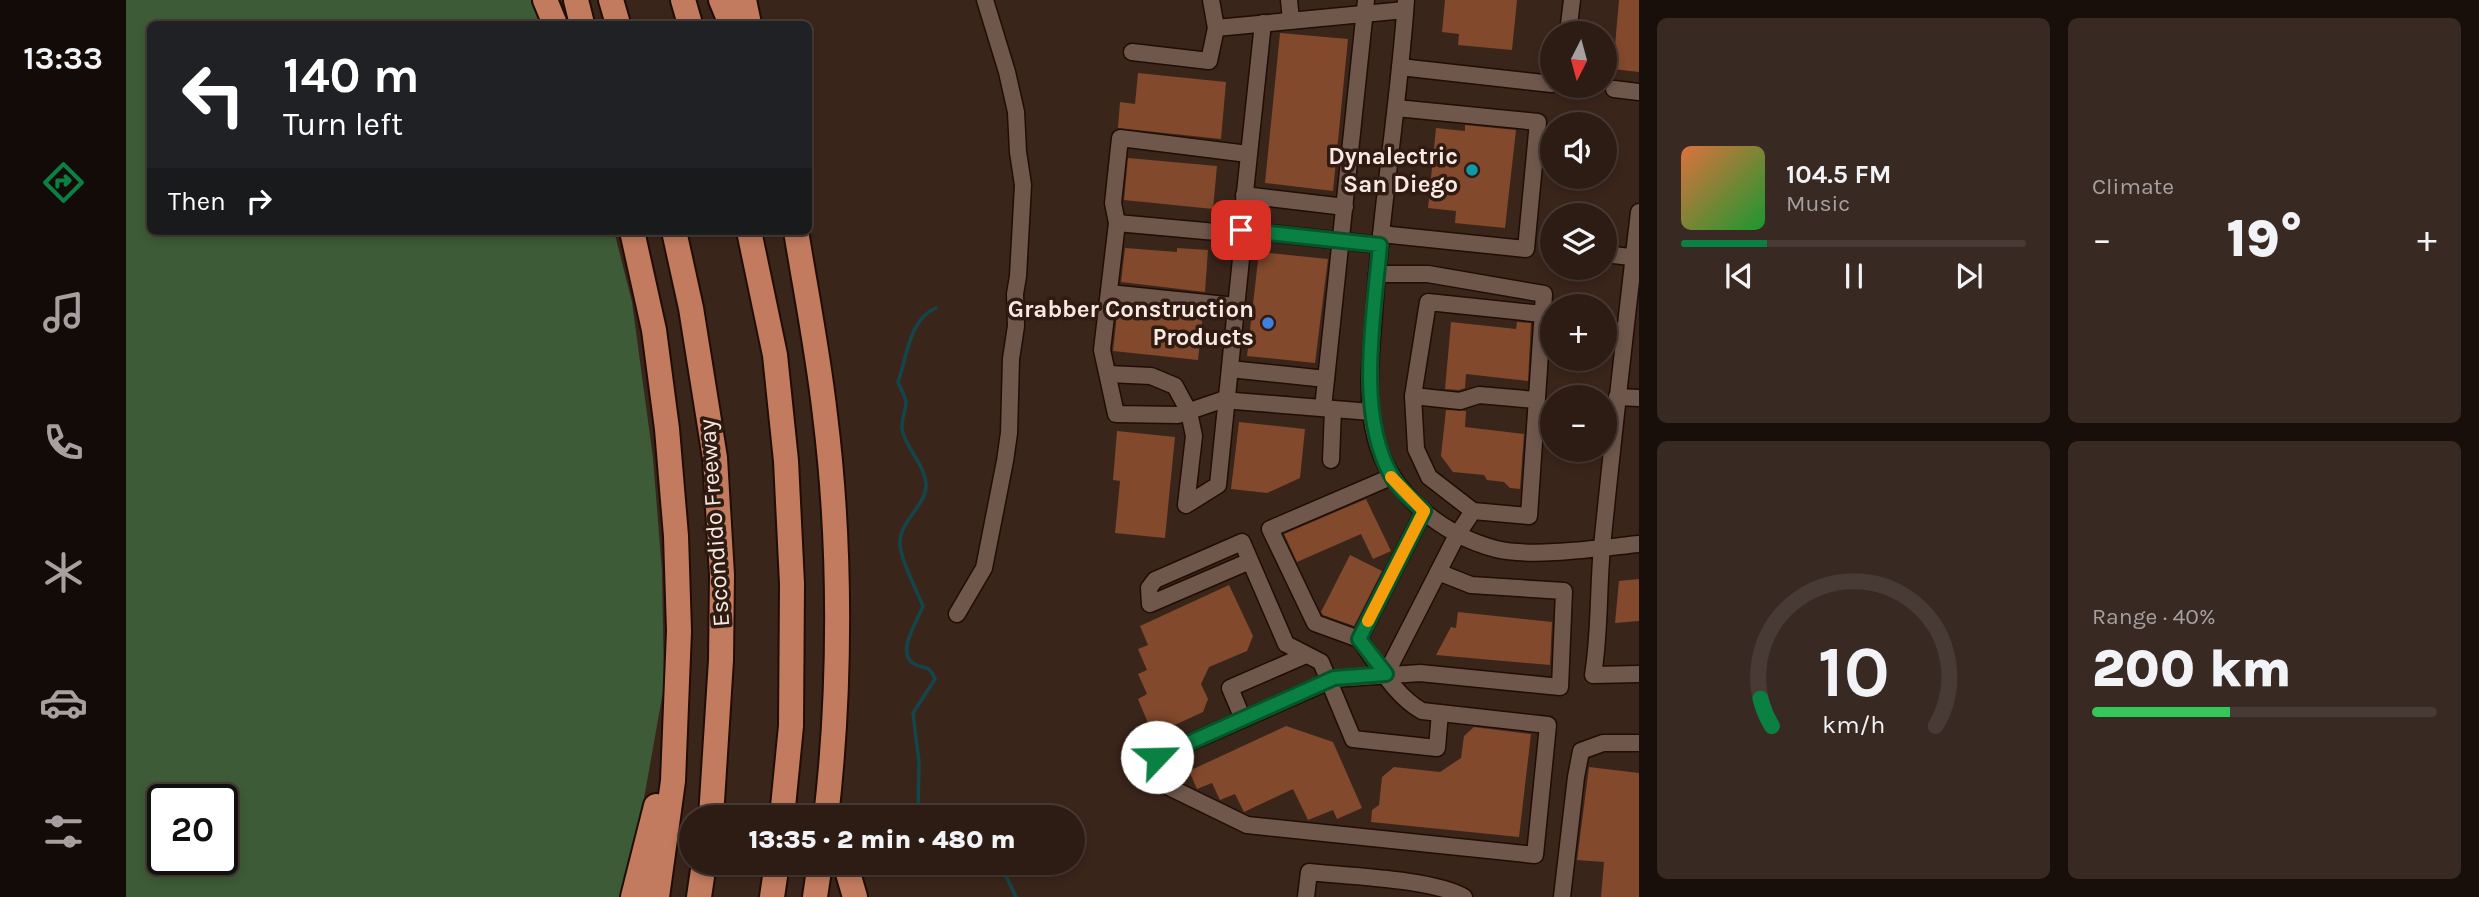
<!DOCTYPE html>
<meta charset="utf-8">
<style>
body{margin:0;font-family:Karla,sans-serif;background:#382922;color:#f1f3f6;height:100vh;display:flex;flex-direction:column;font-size:26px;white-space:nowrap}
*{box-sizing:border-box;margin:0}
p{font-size:23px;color:#a6a1a0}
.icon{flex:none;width:38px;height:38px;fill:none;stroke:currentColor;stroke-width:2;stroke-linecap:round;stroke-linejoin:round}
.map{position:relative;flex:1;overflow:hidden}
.drawer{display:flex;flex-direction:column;gap:18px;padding:18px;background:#180f0b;width:840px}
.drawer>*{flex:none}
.banner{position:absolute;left:21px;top:21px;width:665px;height:214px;border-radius:10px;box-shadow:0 4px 10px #0003,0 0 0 2px #483a34;background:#202124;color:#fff;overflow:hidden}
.needle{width:46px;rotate:186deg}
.fabs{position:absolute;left:1414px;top:21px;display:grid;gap:14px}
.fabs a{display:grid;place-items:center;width:77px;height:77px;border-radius:50%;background:#2c1c14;box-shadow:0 4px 10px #0003,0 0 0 2px #483a34;font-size:35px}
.speed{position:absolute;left:21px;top:784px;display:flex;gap:14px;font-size:35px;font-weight:700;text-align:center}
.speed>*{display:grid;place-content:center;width:91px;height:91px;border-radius:50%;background:#2c1c14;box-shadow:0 4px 10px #0003,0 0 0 2px #483a34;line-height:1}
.speed .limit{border:4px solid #111;border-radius:10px;background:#fff;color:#111}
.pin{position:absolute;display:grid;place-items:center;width:60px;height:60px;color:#fff;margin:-30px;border-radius:14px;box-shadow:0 4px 10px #0006}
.me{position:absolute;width:77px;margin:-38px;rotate:66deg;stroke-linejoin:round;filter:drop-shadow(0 0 5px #0008)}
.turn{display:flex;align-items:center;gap:24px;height:147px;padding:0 21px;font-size:32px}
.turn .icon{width:91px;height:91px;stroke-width:2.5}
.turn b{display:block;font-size:49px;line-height:60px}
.then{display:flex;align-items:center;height:66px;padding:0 21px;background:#0003;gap:14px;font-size:26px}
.big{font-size:52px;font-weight:800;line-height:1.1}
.drawer .tile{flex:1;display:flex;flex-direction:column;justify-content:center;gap:10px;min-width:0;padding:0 24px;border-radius:10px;background:#382922}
.drawer .dial{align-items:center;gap:0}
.dial svg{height:182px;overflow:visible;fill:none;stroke:#483a34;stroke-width:7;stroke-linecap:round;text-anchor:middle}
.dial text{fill:#f1f3f6;stroke:none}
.song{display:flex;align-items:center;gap:21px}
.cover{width:84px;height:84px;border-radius:10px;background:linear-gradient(135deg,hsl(20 70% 55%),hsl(130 70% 35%))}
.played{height:7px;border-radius:4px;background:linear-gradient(90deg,#0b8043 25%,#483a34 25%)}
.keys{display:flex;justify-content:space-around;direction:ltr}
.heat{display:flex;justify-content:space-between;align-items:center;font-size:38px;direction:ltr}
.charge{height:10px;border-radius:5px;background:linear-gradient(90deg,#34c759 40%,#483a34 0)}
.drawer .tiles{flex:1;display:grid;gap:18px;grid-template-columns:repeat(2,1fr)}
.trip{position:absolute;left:553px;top:805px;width:406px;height:70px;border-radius:35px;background:#2c1c14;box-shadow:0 4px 10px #0003,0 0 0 2px #483a34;font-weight:800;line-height:70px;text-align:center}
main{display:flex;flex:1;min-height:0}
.dock{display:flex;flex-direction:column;width:126px;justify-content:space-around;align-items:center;background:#120b08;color:#a6a1a0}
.dock .icon{width:49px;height:49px}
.dock .selected{color:#0b8043}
.dock b{font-size:32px;color:#f1f3f6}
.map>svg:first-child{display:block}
.green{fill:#3d5b36;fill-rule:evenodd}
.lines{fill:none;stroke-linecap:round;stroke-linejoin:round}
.stream{stroke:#13464b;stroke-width:3.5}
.building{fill:#82492c}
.minor-casing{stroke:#200d05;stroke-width:19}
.highway-casing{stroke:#200d05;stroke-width:28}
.minor{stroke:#6f574c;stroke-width:16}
.highway{stroke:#c27b5e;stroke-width:24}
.route-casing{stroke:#07532c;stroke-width:18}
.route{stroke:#0b8043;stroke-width:12}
.slow{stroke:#f59e0b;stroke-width:12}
.culture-dot{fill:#0f9aa8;stroke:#2f1b11;stroke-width:2.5}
.shop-dot{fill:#3f7fe0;stroke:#2f1b11;stroke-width:2.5}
.labels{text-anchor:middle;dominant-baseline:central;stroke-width:7;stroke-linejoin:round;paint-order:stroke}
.poi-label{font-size:24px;font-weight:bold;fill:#f8e9e3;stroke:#2f1b11;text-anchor:end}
.street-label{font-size:24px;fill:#f8e9e3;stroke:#2f1b11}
</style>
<main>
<nav class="dock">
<b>13:33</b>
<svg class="icon selected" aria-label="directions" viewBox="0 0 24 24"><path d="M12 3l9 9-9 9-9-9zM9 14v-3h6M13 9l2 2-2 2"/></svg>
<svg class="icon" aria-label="music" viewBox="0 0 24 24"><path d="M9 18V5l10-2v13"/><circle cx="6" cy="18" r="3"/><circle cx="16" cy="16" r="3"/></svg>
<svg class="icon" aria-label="phone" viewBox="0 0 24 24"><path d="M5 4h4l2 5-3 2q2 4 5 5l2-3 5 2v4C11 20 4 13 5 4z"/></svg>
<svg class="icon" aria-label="climate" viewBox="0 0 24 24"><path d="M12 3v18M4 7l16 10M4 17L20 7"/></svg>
<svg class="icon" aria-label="car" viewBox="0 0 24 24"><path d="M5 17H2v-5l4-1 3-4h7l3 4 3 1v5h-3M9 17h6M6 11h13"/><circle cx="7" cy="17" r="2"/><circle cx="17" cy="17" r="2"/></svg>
<svg class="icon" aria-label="filters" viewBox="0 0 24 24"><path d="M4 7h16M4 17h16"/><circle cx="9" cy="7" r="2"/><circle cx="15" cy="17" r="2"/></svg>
</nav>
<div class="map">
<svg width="1513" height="897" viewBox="0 0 1513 897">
<rect width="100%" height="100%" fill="#3a251b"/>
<path class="green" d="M0 0H410L419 24H24V231H488L506 302 527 458 536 572 538 686 512 832 494 897H0ZM37 800H96V859H37Z"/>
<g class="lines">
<g class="stream">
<path d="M792 817 793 762 787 713 809 679C802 663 799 670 788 664 769 653 792 620 797 606 791 591 772 555 774 540 776 519 802 503 800 483 798 463 779 448 776 429 775 420 780 410 780 402 779 395 774 388 772 382 781 357 783 319 810 308"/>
<polyline points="866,863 881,878 890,897"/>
</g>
</g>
<g class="building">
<polygon points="1319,0 1391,0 1386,50 1332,45 1333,34 1316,32"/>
<polygon points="1493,0 1513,0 1513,72 1487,69"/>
<polygon points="1154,33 1222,39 1207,191 1139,183"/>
<polygon points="1012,73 1100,82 1095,139 992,128 994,102 1009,104"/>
<polygon points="1339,125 1390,130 1379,228 1329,223 1330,211 1302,208 1310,128 1339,131"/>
<polygon points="1002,158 1091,166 1087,209 998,200"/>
<polygon points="999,248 1051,252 1051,248 1082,250 1079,292 995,282"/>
<polygon points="1133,252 1202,259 1189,363 1121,356"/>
<polygon points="992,305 1077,313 1072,360 987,351"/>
<polygon points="1325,322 1390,329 1391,322 1405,323 1402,381 1340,374 1339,388 1333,390 1319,389"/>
<polygon points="1320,410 1340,411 1339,427 1398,434 1394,489 1384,488 1378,482 1361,480 1358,475 1327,472 1315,456"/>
<polygon points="1113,422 1179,429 1174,478 1141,493 1105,489"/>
<polygon points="991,431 1049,437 1039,538 989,533 994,481 987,480"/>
<polygon points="1240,499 1265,551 1247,559 1235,534 1171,562 1158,534"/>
<polygon points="1224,555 1256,571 1228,626 1197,615 1195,612"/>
<polygon points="1513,579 1513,621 1489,623 1493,581"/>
<polygon points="1103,585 1127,636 1121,651 1083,667 1075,684 1082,699 1077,712 1027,735 1012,699 1021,694 1012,674 1021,670 1012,649 1022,645 1014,626"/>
<polygon points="1332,612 1426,622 1424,665 1310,655 1325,627 1330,628"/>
<polygon points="1160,726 1207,742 1236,808 1211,819 1207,810 1182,820 1167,789 1118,812 1109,794 1094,800 1086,783 1071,789 1063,771"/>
<polygon points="1348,727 1405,734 1393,837 1245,822 1246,810 1253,805 1256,777 1268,767 1314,772 1335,758 1338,736"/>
<polygon points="1463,767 1513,773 1513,897 1475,897 1478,862 1451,860"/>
</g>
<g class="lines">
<g class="minor-casing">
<g id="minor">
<polyline points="1085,0 1090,28"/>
<polyline points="1163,0 1165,20"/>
<path d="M1280 0C1273 104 1255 208 1248 312 1245 355 1239 398 1250 439 1264 494 1317 535 1370 549 1407 558 1474 548 1513 544"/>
<polyline points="1442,33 1446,0"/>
<polyline points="1006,52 1083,61 1090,28 1279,10"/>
<polyline points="1274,67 1426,84"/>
<polyline points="1488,89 1513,92"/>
<polyline points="1122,154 994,138 987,203 991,223 976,350 990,414 1052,415 1096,400 1245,412"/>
<polyline points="1118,195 1219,207"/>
<path d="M1513 212C1500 323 1487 435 1476 547 1472 590 1474 633 1467 675L1513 674"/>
<polyline points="991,223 1090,232 1115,230 1254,245"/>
<polyline points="1255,234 1400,249 1412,122 1270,108"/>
<polyline points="1479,254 1513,258"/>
<polyline points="1251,274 1302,274 1418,294 1403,516 1347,511 1303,477 1290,449 1287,396 1302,302 1416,314"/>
<polyline points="983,293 1110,306"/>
<polyline points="1104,369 1200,379"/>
<polyline points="982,374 1025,376 1049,386 1063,412 1068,436 1060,505 1092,485 1116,249 1115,230 1137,23"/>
<polyline points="1287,396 1334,401 1353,395 1410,400"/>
<polyline points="1491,397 1513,398"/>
<polyline points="1197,408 1240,0"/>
<polyline points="1205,460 1207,409"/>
<path d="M1298 511 1233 639C1251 663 1269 696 1296 711L1422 725 1409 855 1121 825 1043 787 1031 757 1208 679 1294 673 1434 687 1438 591 1345 585 1312 572"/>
<polyline points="1124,561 1024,604 1023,588 1029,580 1116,542 1160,644 1195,662 1227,739 1311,748 1314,713"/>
<polyline points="831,614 858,568 879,461 883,433 885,359 890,326 889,294 892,276 897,185 892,152 890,112 881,72 859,0"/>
<polyline points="1233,639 1189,623 1144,529 1265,477"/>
<polyline points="1260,674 1331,535 1347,511"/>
<polyline points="1117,719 1104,688 1180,655"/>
<path d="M1180 897 1183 872C1221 876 1308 879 1338 897"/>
<polyline points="1436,897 1450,777 1455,751 1477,743 1513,743"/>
</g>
</g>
<g class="highway-casing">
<g id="highway">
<polyline points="419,0 429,24"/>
<polyline points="450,0 456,24"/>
<polyline points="485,0 492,24"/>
<polyline points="557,0 564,24"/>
<polyline points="595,0 605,24"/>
<polyline points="618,0 623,24"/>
<polyline points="506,231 528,330 541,429 550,536 553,631 547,781 531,897"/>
<polyline points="548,231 565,308 589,458 596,575 595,660 585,817"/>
<polyline points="623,231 649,355 660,461 666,584 665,726 656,817"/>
<path d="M670 231C680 292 692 353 699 415 715 543 715 688 700 817"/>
<polyline points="719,863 729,897"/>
<polyline points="507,897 530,806"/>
<polyline points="573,897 578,863"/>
<polyline points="646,897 651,863"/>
<polyline points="689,897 694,863"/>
</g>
</g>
<use href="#minor" class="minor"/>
<use href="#highway" class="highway"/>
</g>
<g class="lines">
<g class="route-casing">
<path id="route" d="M1031 757 1208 678 1260 674 1233 639 1298 511C1287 501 1272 489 1265 475 1230 413 1248 315 1254 245L1115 230"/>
</g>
<use href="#route" class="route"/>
<polyline class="slow" points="1242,621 1298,511 1265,477"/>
</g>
<circle class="culture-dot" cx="1346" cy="170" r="7"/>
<circle class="shop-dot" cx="1142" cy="323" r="7"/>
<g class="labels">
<g class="poi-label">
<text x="1332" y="156">Dynalectric<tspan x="1332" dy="28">San Diego</tspan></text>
<text x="1128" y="309">Grabber Construction<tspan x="1128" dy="28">Products</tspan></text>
</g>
<g class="street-label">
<text transform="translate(588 523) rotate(-94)">Escondido Freeway</text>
</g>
</g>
</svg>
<div class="fabs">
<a><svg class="needle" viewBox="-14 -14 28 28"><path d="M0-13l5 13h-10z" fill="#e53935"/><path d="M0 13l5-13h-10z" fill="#a6a1a0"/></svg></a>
<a><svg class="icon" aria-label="sound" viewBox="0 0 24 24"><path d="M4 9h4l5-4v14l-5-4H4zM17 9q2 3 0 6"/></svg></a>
<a><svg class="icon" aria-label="layers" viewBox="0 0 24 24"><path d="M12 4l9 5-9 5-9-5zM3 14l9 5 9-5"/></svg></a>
<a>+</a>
<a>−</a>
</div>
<div class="speed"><div class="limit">20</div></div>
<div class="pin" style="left:1115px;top:230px;background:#d93025"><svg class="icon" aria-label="arrive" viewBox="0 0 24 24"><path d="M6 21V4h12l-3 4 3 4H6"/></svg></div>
<svg class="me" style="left:1031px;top:757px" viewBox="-20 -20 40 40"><circle r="19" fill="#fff"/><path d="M0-13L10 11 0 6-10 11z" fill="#0b8043"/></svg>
<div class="trip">13:35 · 2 min · 480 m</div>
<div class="banner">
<div class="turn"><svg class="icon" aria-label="left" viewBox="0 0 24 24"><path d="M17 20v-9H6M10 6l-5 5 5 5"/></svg><div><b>140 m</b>Turn left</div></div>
<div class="then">Then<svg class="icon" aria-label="right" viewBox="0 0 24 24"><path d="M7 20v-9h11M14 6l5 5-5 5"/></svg></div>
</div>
</div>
<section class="drawer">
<div class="tiles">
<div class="tile">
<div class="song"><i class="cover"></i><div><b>104.5 FM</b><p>Music</p></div></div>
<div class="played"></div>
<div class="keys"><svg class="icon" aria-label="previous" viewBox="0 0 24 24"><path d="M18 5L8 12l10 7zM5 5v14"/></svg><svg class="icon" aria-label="pause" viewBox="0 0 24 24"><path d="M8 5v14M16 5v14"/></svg><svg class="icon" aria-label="next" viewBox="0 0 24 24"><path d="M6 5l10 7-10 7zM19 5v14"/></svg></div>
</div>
<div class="tile"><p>Climate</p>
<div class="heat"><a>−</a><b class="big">19°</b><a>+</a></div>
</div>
<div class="tile dial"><svg viewBox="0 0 100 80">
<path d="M14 69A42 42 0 1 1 86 69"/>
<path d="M14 69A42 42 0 0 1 9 57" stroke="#0b8043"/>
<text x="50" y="56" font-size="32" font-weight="700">10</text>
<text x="50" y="72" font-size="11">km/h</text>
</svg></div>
<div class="tile"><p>Range · 40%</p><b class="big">200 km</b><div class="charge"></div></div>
</div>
</section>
</main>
